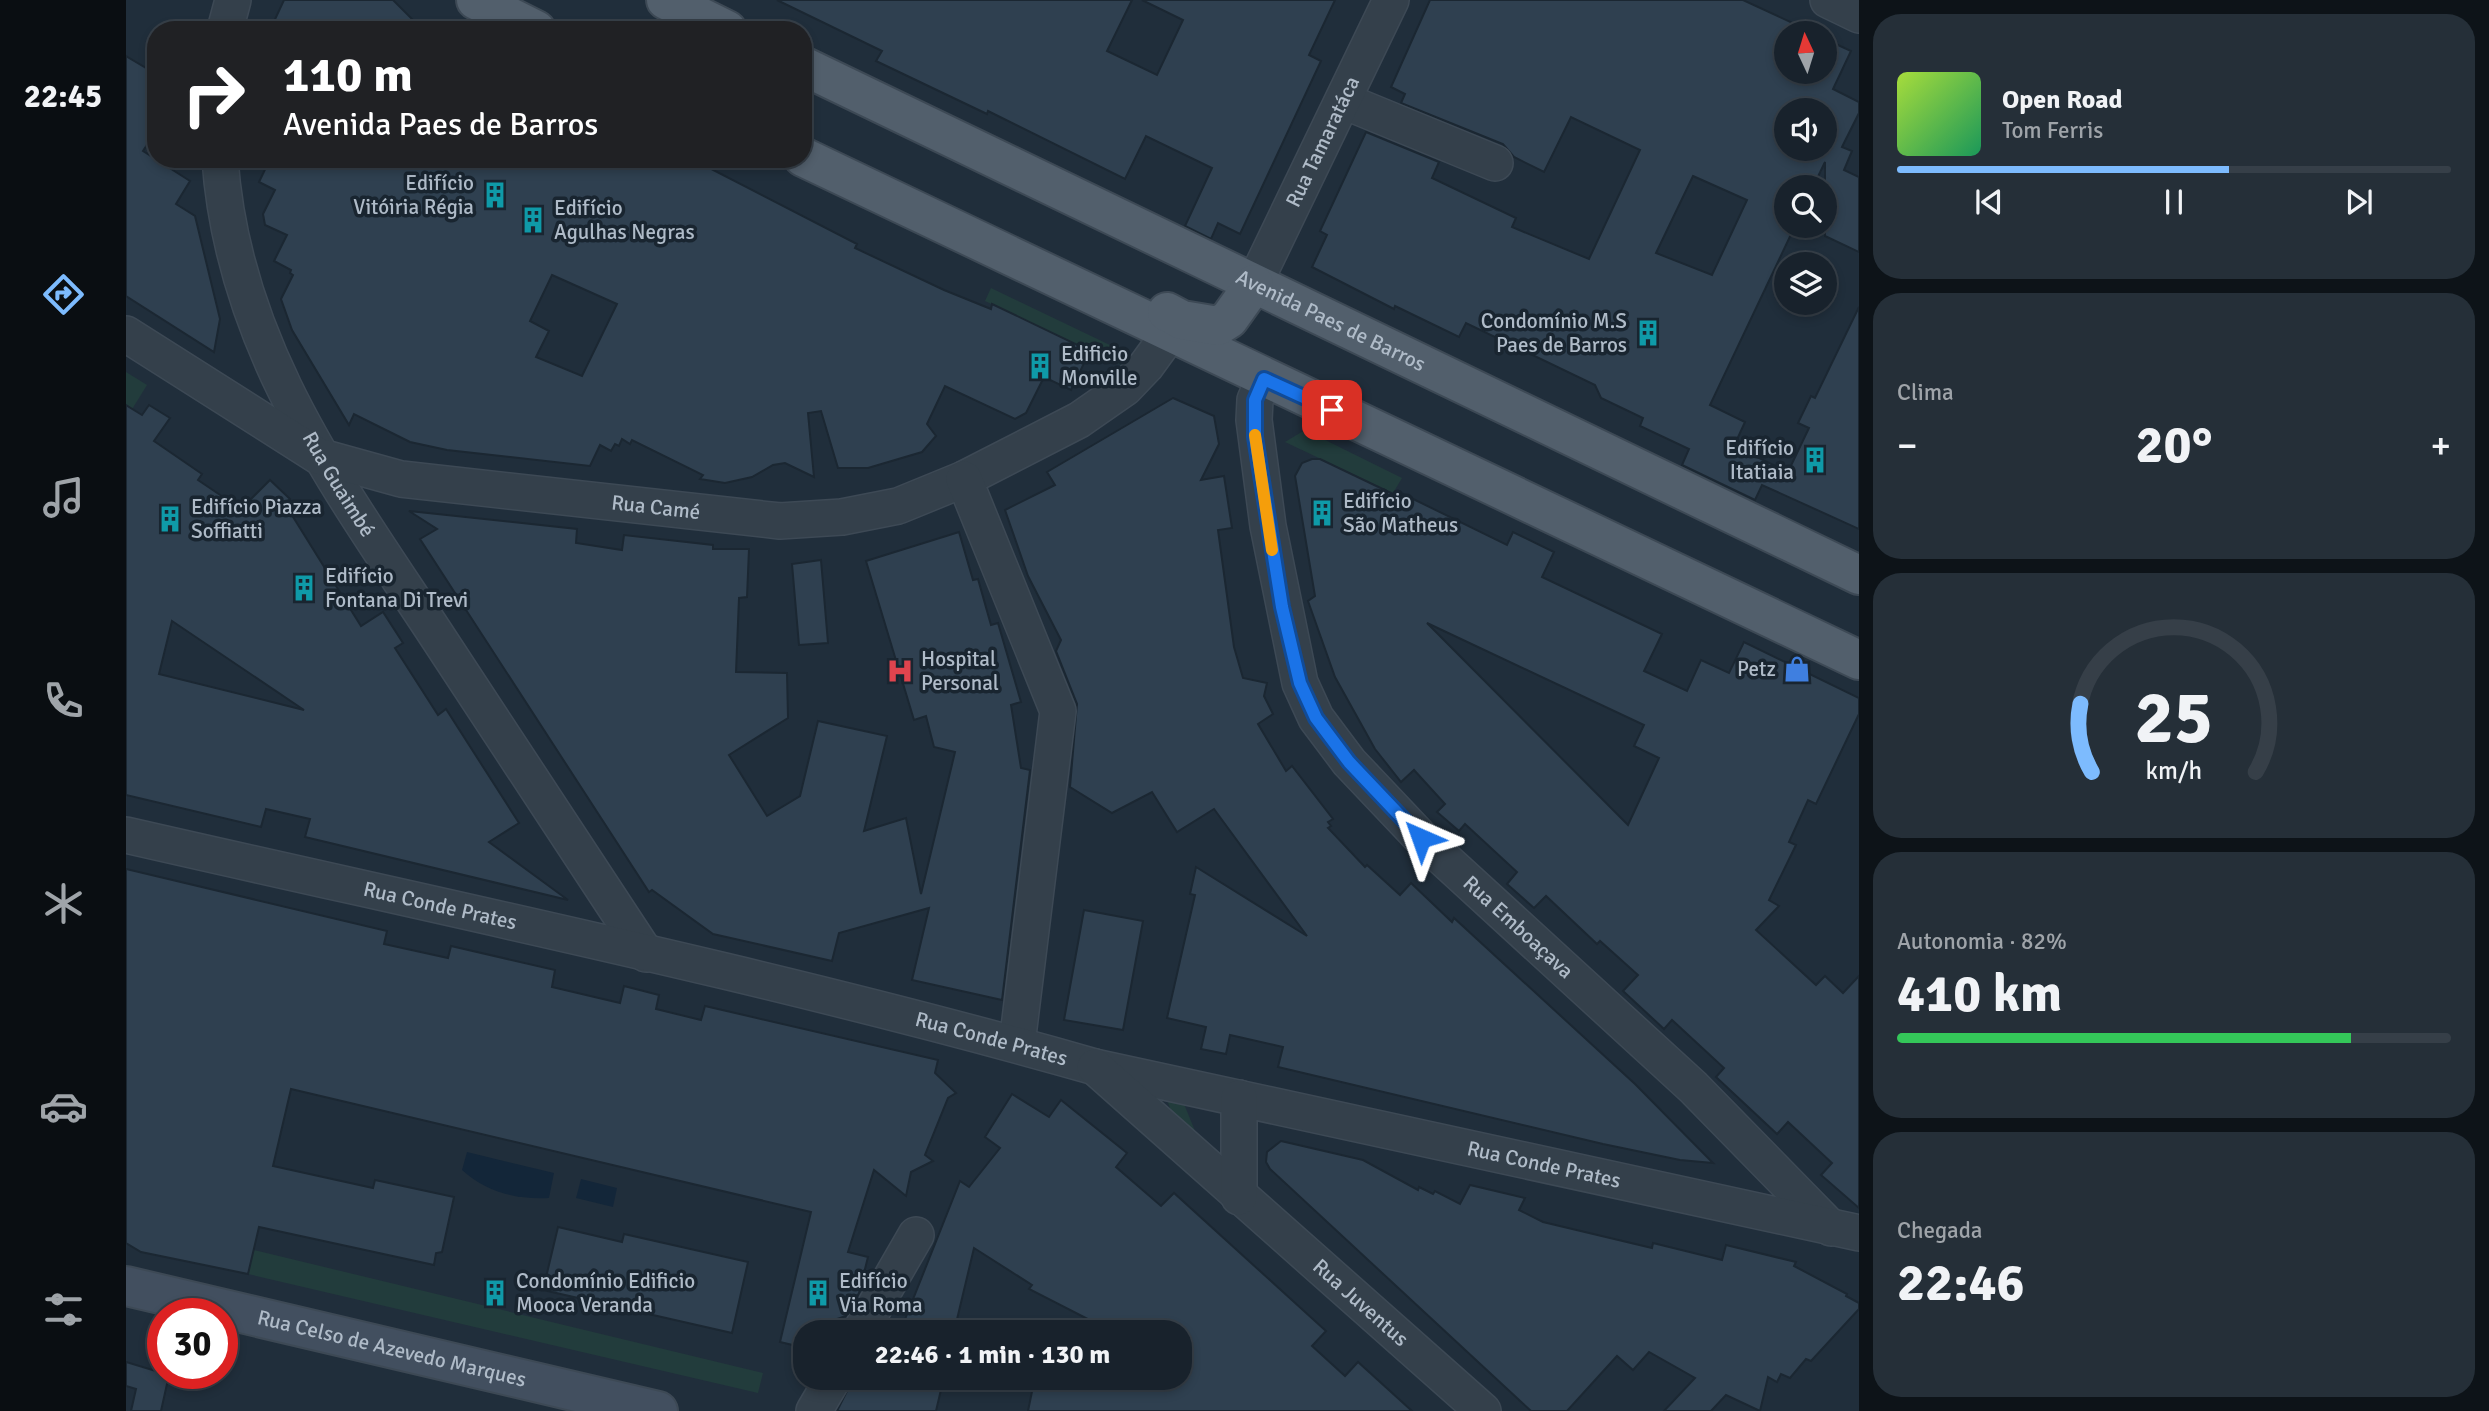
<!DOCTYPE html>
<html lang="pt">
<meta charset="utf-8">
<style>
body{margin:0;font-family:Signika,sans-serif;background:#252f38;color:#f1f3f6;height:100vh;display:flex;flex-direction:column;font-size:26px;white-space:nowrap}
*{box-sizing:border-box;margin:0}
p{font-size:23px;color:#9fa4a9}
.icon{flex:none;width:38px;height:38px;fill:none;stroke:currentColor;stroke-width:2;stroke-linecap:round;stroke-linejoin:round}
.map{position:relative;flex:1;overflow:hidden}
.side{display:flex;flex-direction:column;gap:14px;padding:14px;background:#0d1318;width:630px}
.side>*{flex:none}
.top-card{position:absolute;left:21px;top:21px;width:665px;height:147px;border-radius:28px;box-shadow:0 4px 10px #0003,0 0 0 2px #363f48;background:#202124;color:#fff;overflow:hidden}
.needle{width:46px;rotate:356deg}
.tools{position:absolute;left:1648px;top:21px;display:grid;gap:14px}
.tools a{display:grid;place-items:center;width:63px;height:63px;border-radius:50%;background:#18222c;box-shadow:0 4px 10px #0003,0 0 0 2px #363f48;font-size:35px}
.speed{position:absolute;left:21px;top:1298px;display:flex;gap:14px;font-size:35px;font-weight:700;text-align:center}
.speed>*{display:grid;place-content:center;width:91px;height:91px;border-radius:50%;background:#18222c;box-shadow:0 4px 10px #0003,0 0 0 2px #363f48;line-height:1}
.speed .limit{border:10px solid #d22;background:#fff;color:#111}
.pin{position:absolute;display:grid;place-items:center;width:60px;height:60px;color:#fff;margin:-30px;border-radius:14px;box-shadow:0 4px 10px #0006}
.me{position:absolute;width:77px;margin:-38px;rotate:317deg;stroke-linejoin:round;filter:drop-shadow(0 0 5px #0008)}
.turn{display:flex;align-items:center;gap:24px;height:147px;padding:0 21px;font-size:32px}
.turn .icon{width:91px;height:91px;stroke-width:2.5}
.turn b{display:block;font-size:49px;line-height:60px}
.big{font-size:52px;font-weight:800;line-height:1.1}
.side .tile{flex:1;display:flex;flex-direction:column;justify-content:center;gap:10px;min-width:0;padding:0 24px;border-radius:28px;background:#252f38}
.side .dial{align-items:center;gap:0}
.dial svg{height:182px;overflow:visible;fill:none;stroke:#363f48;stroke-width:7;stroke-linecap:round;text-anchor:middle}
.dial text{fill:#f1f3f6;stroke:none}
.song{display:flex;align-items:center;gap:21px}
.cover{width:84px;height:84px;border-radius:10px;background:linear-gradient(135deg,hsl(80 70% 55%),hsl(150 70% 35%))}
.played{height:7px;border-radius:4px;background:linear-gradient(90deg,#7dbbfe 60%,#363f48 60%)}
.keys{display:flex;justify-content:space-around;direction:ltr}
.heat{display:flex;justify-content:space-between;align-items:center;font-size:38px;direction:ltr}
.charge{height:10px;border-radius:5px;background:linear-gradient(90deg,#34c759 82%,#363f48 0)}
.trip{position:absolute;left:667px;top:1320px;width:399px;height:70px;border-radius:28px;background:#18222c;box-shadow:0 4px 10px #0003,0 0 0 2px #363f48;font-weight:800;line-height:70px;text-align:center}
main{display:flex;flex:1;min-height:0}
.tabs{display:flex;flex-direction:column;width:126px;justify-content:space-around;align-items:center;background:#0a0e12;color:#9fa4a9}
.tabs .icon{width:49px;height:49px}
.tabs .current{color:#7dbbfe}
.tabs b{font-size:32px;color:#f1f3f6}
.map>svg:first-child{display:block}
.green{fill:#223c3c}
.water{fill:#132639}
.building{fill:#2f4050;stroke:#1b2732;stroke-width:2;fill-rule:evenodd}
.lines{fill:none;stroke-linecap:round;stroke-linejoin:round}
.street-casing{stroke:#3d4955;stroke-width:38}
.secondary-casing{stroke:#3d4955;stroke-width:42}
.primary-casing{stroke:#3d4955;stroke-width:42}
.street{stroke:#34404b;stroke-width:35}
.secondary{stroke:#424f5f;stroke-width:38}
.primary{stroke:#525f6c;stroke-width:38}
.route-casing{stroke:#114b97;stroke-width:18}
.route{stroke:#1a73e8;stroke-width:12}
.slow{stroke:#f59e0b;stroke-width:12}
.labels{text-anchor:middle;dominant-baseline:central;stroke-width:7;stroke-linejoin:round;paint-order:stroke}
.street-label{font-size:21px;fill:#afbbc8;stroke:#192530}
.poi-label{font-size:21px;fill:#afbbc8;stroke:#192530;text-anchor:start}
</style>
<main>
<nav class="tabs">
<b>22:45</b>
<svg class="icon current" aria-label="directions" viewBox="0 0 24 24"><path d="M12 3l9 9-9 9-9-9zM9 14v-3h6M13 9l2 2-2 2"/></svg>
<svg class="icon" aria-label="music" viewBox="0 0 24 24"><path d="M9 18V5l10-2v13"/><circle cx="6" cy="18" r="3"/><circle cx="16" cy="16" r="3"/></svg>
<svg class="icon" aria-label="phone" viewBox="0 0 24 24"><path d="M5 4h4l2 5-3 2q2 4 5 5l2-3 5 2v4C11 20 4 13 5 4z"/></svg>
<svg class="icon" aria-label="climate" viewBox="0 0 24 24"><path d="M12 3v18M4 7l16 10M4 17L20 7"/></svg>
<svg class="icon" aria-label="car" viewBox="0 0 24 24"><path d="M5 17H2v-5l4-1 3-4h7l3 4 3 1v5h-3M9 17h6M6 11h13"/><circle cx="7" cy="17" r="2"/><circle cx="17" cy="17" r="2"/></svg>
<svg class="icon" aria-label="filters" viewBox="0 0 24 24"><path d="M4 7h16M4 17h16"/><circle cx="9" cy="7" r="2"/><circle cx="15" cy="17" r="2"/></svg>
</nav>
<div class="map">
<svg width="1733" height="1411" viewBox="0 0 1733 1411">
<rect width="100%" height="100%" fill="#202e3b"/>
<g class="green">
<polygon points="865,288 986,346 994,356 995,365 859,301"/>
<polygon points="0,372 21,385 0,419"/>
<polygon points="1179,430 1276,478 1267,493 1159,442"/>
<polygon points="1038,1091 1058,1104 1069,1131 1045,1111"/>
<polygon points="128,1250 637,1373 632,1393 122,1274"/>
</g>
<g class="water">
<path d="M341 1152 428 1173 423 1198C391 1200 360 1192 336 1170Z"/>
<polygon points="455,1179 491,1188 487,1207 450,1198"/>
</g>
<g class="building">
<polygon points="158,0 267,0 297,30 144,30"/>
<polygon points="651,0 1006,0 981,51 1031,75 1057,20 1016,0 1209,0 1183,55 1195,61 1114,234 1092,223 1085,239 1059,226 1086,168 1020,136 999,179 862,111 861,114 750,61 756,51"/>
<path d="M1304 0H1617L1688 33H1661V72H1699V39L1725 51 1707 89 1733 102V113L1716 147 1726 151 1718 170 1733 177V252L1699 236V162L1687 187H1661V226H1669L1584 405 1619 422 1608 446 1662 472 1683 428 1672 423 1685 396 1689 398 1733 307V529L1636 485 1629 500 1556 465 1563 449 1514 426 1517 418 1475 398 1469 385 1340 323 1333 337 1269 306 1268 309 1186 267 1201 235 1194 231 1240 132 1313 162 1306 178 1390 218 1386 227 1463 259 1514 150 1445 117 1418 172 1388 157 1377 144 1275 103 1279 94 1265 87ZM1661 110H1699V149H1661ZM1567 176 1621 200 1586 275 1530 253Z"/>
<polygon points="0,56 30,74 30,131 17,151 64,181 50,204 69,216 94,319 88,352 0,296"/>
<path d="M144 159H566L731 244 729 248 818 290 865 309 866 304 964 351 945 390 918 377 900 413 889 419 819 386 801 424 810 436 796 452 742 468H712L695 411 682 413 688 477 659 463 647 465 626 477 599 483 574 479 577 475 506 440 504 444 496 439 493 446 489 444 485 451 474 445 464 466 321 450 284 442 228 414 223 425 166 330 155 299 167 275 164 273 165 270 148 261 161 235 139 225 137 214 149 190 133 182ZM426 275 491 304 456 376 410 357 423 331 404 321Z"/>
<polygon points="1047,398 1088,416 1093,444 1075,480 1098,476 1106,528 1092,530 1108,647 1117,678 1141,683 1138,696 1147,714 1132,724 1160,771 1166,766 1207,819 1202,822 1205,826 1202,828 1239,867 1241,865 1274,895 1285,883 1326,922 1328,918 1509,1084 1587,1163 1554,1160 1477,1144 1152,1067 1157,1047 1104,1035 1100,1054 1075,1049 1080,1027 1041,1018 1069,895 1064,894 1070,867 1181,936 1088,809 1051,832 1026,792 986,813 944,787 951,704 930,651 935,640 902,576 879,510 929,485 921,472"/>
<path d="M0 405 16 415 23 405 44 418 28 441 76 474 72 480 115 509 144 480 164 499 159 504 235 626 257 612 277 643 269 648 312 715 320 709 393 823 363 842 442 900 179 837 184 819 140 809 135 827 0 795ZM46 621 178 710 33 674Z"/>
<path d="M1186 459H1194L1267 494 1276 497 1277 494 1381 545 1387 532 1428 552 1416 577 1536 634 1518 671 1561 691 1575 660 1603 673 1618 642 1733 698V714L1690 804 1682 800 1663 842 1670 845 1643 900 1653 906 1630 930 1690 985 1699 976 1717 993 1733 976V1208L1695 1175 1706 1163 1662 1122 1651 1134 1590 1077 1598 1068 1546 1020 1538 1029 1497 991 1512 975 1474 941 1471 944 1420 896 1408 908 1381 884 1391 872 1339 824 1333 831 1311 812 1319 804 1288 770 1275 782 1249 749 1209 677 1182 601 1189 596 1169 476 1176 463ZM1301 623 1518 725 1508 746 1533 758 1502 825Z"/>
<polygon points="283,511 451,529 450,543 496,550 498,535 587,545 587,549 623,549 621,597 613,598 610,672 661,673 662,718 603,755 641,816 674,796 692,721 761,736 738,831 780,818 795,894 829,752 808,747 800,716 788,720 740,561 833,532 847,580 852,579 865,625 872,623 895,702 885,705 895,768 904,770 876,1000 786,980 803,908 713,933 706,961 587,934 526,890 523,892 294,539 311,529"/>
<polygon points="695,560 702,643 673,645 666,564"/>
<polygon points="0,869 261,931 258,944 322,958 325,946 429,970 426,987 494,1003 498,986 533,995 530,1009 575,1020 579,1006 812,1060 809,1073 830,1093 822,1098 799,1155 807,1161 785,1172 780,1196 748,1170 722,1252 742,1257 733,1293 720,1316 702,1322 699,1332 679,1332 679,1348 654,1342 685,1212 165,1089 147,1166 247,1188 249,1180 328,1197 316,1252 310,1253 308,1265 133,1227 122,1274 15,1252 0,1243"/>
<polygon points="958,910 1017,921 997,1030 938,1020"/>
<polygon points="886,1094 923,1117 935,1100 1001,1153 990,1167 1035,1206 1048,1193 1200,1331 1186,1346 1219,1376 1232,1362 1286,1411 902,1411 909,1377 1054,1377 1054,1332 987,1332 903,1289 906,1285 848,1248 828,1332 774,1332 834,1181 843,1187 874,1148 859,1137"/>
<polygon points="1155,1141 1237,1160 1292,1190 1293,1187 1307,1194 1309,1191 1334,1204 1344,1185 1399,1198 1393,1210 1417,1222 1526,1248 1527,1243 1596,1260 1600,1245 1670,1262 1668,1266 1721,1294 1720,1296 1733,1303 1733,1309 1685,1361 1680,1359 1664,1378 1655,1374 1651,1382 1642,1377 1634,1411 1600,1395 1585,1411 1538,1411 1569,1378 1523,1352 1507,1370 1491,1356 1441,1411 1405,1411 1144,1169 1140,1162 1141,1152"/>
<polygon points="432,1227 496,1242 498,1234 622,1262 606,1333 417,1290"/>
<polygon points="0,1362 43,1375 35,1411 5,1411 10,1389 0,1386"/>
<polygon points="728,1377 818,1377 810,1411 711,1411"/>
</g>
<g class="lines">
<g class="street-casing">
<g id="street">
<polyline points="1702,0 1733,15"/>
<polyline points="99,30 107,0"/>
<polyline points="1218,101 1369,163"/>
<path id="s1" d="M94 159C107 348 214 488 313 639 382 744 451 849 520 954"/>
<path id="s2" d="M1128 284 1265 0"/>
<path id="s3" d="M0 334 192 456 275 479 654 521 716 517 772 506 838 479 953 420 999 388 1020 366 1044 333"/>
<path id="s4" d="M1138 379 1129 400 1128 420 1142 526 1174 683 1190 718 1223 762 1295 838 1567 1087 1705 1228"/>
<polyline points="838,479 932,711 891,1044"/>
<path id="s5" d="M0 835C323 909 650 976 969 1067L1733 1233"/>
<path id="s6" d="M969 1067 1357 1411"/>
<polyline points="1113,1197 1113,1098"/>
<polyline points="734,1332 790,1235"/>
<polyline points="688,1411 708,1377"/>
</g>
</g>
<g class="secondary-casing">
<g id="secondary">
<path id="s7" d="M0 1286 532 1411"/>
</g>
</g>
<g class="primary-casing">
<g id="primary">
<polyline points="350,0 410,30"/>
<polyline points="540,0 601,30"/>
<path id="s8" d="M677 66 1733 575"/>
<polyline points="677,157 1733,660"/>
<polyline points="1041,312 1056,320 1092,326 1103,319 1128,284"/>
</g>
</g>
<use href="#street" class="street"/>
<use href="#secondary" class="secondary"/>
<use href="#primary" class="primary"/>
</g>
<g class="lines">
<g class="route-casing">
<polyline id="route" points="1206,410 1138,379 1129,400 1129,437 1156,607 1174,683 1190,718 1223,762 1295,838"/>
</g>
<use href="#route" class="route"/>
<polyline class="slow" points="1129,435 1146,550"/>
</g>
<defs>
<g id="building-bare" transform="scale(2.1)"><path d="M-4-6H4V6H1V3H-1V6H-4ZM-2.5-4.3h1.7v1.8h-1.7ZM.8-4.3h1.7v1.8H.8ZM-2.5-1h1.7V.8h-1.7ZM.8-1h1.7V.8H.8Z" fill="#0f9aa8" stroke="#192530" stroke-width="2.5" paint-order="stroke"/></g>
<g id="shop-bare" transform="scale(2.1)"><path d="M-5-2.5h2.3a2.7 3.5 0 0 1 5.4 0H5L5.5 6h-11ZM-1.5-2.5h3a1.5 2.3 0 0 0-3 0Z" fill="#3f7fe0" stroke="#192530" stroke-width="2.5" paint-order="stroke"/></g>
<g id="hospital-bare" transform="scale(2.1)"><path d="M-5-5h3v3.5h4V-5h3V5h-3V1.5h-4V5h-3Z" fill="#e0444e" stroke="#192530" stroke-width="2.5" paint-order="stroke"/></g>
</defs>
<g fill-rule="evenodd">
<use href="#building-bare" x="369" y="195"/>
<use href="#building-bare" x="407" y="220"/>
<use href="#building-bare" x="1522" y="333"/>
<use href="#building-bare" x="914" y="366"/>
<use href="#building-bare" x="1689" y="460"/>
<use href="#building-bare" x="1196" y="513"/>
<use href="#building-bare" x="44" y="519"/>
<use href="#building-bare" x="178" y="588"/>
<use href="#shop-bare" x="1671" y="669"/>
<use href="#hospital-bare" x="774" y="671"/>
<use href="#building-bare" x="369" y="1293"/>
<use href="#building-bare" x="692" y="1293"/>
</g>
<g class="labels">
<g class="street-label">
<text stroke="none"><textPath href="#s2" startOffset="158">Rua Tamaratáca</textPath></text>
<text stroke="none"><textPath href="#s8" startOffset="586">Avenida Paes de Barros</textPath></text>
<text stroke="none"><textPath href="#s1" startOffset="350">Rua Guaimbé</textPath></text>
<text stroke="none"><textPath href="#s3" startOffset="570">Rua Camé</textPath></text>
<text stroke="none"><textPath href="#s5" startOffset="322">Rua Conde Prates</textPath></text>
<text stroke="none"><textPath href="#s4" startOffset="640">Rua Emboaçava</textPath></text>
<text stroke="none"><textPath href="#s5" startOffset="889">Rua Conde Prates</textPath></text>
<text stroke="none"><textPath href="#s5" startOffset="1456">Rua Conde Prates</textPath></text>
<text stroke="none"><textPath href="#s6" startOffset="355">Rua Juventus</textPath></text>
<text stroke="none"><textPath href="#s7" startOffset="273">Rua Celso de Azevedo Marques</textPath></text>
</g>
<g class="poi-label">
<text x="348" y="183" text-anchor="end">Edifício<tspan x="348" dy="24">Vitóiria Régia</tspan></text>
<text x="428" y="208">Edifício<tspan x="428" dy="24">Agulhas Negras</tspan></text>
<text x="1501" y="321" text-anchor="end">Condomínio M.S<tspan x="1501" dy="24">Paes de Barros</tspan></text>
<text x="935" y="354">Edificio<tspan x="935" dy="24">Monville</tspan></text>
<text x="1668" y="448" text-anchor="end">Edifício<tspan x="1668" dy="24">Itatiaia</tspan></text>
<text x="1217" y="501">Edifício<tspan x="1217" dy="24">São Matheus</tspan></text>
<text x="65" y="507">Edifício Piazza<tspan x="65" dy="24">Soffiatti</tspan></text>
<text x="199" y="576">Edifício<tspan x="199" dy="24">Fontana Di Trevi</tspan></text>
<text x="795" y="659">Hospital<tspan x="795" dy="24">Personal</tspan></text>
<text x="1650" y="669" text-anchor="end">Petz</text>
<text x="390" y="1281">Condomínio Edificio<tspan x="390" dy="24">Mooca Veranda</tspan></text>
<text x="713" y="1281">Edifício<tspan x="713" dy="24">Via Roma</tspan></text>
</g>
</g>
</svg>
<div class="tools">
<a><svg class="needle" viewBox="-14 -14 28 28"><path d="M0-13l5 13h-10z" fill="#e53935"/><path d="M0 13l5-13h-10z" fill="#9fa4a9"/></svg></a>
<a><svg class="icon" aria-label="sound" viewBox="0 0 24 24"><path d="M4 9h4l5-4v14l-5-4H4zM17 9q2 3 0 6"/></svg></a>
<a><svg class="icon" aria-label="search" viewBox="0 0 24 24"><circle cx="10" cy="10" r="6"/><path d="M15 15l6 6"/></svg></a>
<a><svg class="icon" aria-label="layers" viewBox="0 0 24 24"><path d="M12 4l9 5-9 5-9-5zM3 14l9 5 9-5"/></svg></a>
</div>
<div class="speed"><div class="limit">30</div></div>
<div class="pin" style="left:1206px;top:410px;background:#d93025"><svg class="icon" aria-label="arrive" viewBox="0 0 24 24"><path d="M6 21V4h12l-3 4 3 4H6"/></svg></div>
<svg class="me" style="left:1295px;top:838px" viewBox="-20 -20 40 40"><path d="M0-17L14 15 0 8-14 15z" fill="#1a73e8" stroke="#fff" stroke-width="4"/></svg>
<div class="trip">22:46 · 1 min · 130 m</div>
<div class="top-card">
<div class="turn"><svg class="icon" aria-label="right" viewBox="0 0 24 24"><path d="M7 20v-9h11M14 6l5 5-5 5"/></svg><div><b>110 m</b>Avenida Paes de Barros</div></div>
</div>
</div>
<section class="side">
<div class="tile">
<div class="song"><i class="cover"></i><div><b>Open Road</b><p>Tom Ferris</p></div></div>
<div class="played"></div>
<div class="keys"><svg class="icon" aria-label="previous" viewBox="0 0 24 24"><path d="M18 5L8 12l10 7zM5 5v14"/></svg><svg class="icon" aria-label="pause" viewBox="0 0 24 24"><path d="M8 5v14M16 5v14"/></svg><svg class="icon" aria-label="next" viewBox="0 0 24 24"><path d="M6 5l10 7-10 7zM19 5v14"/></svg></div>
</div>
<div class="tile"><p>Clima</p>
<div class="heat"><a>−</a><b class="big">20°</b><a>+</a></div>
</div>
<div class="tile dial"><svg viewBox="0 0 100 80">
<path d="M14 69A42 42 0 1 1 86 69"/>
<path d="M14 69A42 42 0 0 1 9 39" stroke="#7dbbfe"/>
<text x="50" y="56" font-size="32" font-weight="700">25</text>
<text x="50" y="72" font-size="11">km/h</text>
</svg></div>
<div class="tile"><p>Autonomia · 82%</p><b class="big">410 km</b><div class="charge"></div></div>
<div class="tile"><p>Chegada</p><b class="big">22:46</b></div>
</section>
</main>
